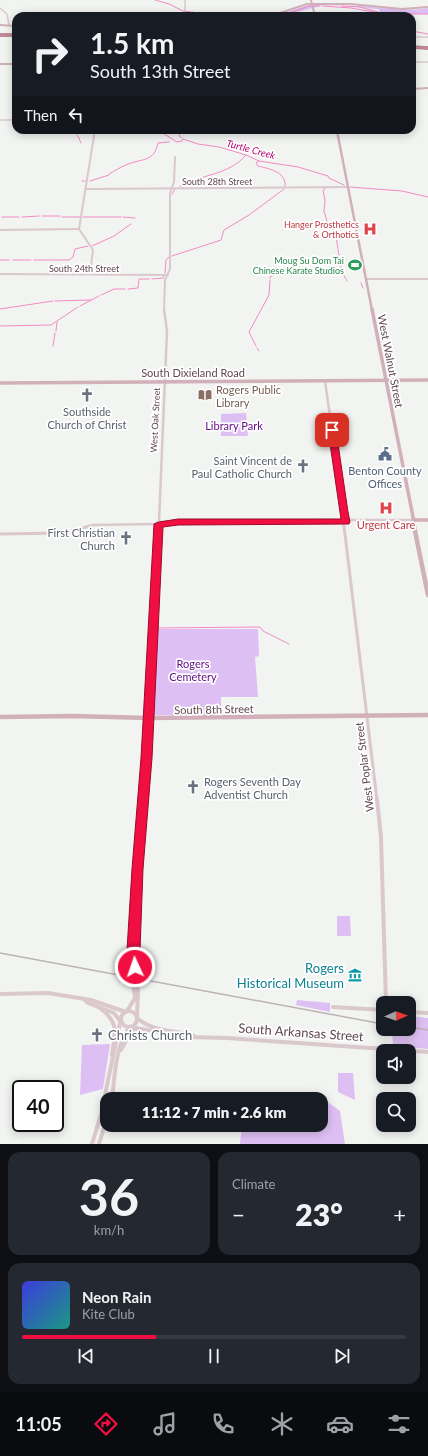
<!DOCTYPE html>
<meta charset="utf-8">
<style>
body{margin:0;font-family:Lato,sans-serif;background:#242831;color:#f1f3f6;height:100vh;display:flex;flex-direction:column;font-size:15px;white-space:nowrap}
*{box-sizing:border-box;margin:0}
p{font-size:13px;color:#9ea1a6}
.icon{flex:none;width:22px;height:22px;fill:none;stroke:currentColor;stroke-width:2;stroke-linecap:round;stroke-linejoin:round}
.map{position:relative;height:1144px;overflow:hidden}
.panel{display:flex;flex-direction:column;gap:8px;padding:8px;background:#0d0f14;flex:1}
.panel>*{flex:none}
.banner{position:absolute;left:12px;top:12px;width:404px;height:122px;border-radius:12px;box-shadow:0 2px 10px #0003;background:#171b24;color:#f1f3f6;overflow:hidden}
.needle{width:26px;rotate:88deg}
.tools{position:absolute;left:376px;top:996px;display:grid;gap:8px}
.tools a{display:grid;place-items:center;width:40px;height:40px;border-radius:8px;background:#171b24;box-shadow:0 2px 10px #0003;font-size:20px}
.speed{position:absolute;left:12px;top:1080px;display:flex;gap:8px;font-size:20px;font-weight:700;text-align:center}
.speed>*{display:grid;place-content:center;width:52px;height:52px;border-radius:50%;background:#171b24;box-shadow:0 2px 10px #0003;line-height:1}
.speed .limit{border:2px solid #111;border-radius:6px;background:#fff;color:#111}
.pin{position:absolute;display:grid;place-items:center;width:34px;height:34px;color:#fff;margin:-17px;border-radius:8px;box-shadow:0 2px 6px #0006}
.me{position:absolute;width:44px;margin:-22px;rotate:357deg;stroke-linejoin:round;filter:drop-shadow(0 0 3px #0008)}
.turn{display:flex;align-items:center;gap:14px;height:84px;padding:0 12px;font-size:18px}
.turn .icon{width:52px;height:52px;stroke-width:2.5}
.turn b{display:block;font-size:28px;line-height:34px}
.then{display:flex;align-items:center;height:38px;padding:0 12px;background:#0003;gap:8px;font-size:15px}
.big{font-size:30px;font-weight:800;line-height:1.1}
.panel .widget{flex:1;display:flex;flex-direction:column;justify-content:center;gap:6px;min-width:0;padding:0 14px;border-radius:12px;background:#242831}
.panel .dial{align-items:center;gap:0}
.dial b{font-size:52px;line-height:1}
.song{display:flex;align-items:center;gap:12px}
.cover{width:48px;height:48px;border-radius:6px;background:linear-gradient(135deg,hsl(240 70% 55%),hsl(170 70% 35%))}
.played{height:4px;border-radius:2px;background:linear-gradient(90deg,#f10e41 35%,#363941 35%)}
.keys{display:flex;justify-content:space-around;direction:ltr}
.heat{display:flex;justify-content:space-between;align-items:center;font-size:22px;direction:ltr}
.panel .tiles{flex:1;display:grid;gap:8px;grid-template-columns:1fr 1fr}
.widget:last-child{grid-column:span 2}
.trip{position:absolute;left:100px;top:1092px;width:228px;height:40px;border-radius:12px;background:#171b24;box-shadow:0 2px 10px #0003;font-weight:800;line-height:40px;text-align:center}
.dock{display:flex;height:64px;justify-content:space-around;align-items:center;background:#090b0e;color:#9ea1a6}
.dock .icon{width:28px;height:28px}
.dock .active{color:#f10e41}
.dock b{font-size:18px;color:#f1f3f6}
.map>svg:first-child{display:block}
.green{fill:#debff3}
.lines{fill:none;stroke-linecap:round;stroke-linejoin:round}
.stream{stroke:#f28ac6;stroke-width:1}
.highway-casing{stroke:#af7282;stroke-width:3.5}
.minor-far4{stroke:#dac8cd;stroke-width:1.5}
.minor-far3{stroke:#dac8cd;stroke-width:2}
.minor-far2{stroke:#dac8cd;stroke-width:2.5}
.minor-far1{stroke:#dac8cd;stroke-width:3}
.minor{stroke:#dac8cd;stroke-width:4}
.major-far3{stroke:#d1b0ba;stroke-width:2}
.major-far2{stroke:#d1b0ba;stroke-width:2.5}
.major-far1{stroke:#d1b0ba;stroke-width:3.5}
.major{stroke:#d1b0ba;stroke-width:4.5}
.highway{stroke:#c38797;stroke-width:2.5}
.rail{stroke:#bcb3b5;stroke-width:1.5}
.route{fill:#f10e41;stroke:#9d092a}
.labels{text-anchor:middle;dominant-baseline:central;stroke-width:3.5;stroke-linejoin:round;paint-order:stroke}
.far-street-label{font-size:9px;fill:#614850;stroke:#fff}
.far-health-label{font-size:9px;fill:#be3a42;stroke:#fff;text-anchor:end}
.far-leisure-label{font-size:9px;fill:#27864d;stroke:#fff;text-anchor:end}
.far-water-label{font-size:10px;font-style:italic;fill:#b8036c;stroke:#fff}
.street-label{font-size:11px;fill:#614850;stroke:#fff}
.education-label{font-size:11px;fill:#785e54;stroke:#fff;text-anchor:start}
.worship-label{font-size:11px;fill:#5b616d;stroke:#fff;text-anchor:end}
.park-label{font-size:11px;fill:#671289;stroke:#fff}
.service-label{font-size:11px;fill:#4e5e75;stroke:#fff}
.health-label{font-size:11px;fill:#be3a42;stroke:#fff}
.near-culture-label{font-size:13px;fill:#0d838f;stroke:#fff;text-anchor:end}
.near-street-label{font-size:13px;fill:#614850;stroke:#fff}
.near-worship-label{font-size:13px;fill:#5b616d;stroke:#fff;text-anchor:start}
</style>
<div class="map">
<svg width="428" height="1144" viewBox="0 0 428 1144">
<rect width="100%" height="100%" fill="#f2f4f2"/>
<g class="green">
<path d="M308 5C326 5 344 5 362 6 384 8 406 12 428 8V14H381L379 9C363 9 338 2 324 5 311 8 294 14 282 14Z"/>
<polygon points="246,413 248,436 221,436 221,414"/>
<polygon points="156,629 258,629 259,656 255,657 258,697 221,697 221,715 150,715"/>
<polygon points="337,916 350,916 351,936 337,936"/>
<polygon points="297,1000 330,1003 330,1012 296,1005"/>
<polygon points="409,1016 428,1018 428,1049 393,1046 392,1029 409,1029"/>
<polygon points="110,1044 103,1089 80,1095 82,1045"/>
<polygon points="338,1073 353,1073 355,1100 338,1092"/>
<polygon points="329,1103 340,1111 345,1144 240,1144 242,1125 321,1125 321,1106"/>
</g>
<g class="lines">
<g class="stream">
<polyline points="155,0 169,4"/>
<polyline points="169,4 183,11 191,12"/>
<polyline points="323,6 351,8 397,16"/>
<polyline points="342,6 360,7 385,14 428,14"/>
<polyline points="192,12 209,15"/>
<polyline points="280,16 309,6 320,6"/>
<polyline points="412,31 428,34"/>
<polyline points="13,38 16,42"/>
<polyline points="412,48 428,49"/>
<polyline points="76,130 77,135"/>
<polyline points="154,130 161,132 177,142 182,141 183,139 198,144 219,147 246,155 259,161 298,167 328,176 329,178 344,185"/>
<polyline points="182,130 179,136 182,138"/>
<polyline points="78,136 81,143"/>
<path d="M259 161 256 163 258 166C270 169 287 172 285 187"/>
<path d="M109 174C115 171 120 167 126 165 141 158 154 163 158 143L169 142"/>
<polyline points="82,181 85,181"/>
<polyline points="90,181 109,175"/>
<path d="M180 186C203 174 229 175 246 155"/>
<polyline points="350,187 402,191 428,197"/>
<polyline points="326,188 323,190 325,200 324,211 329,228 335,229 338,249"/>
<polyline points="172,194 175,189"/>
<polyline points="42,216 60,216"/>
<polyline points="2,217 19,217"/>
<polyline points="22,217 39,216"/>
<polyline points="62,217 80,217"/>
<polyline points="83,217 121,217"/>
<polyline points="123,217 135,218"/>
<polyline points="92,246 114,236 131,224"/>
<polyline points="172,256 221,240 224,230 249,215 284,189"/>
<polyline points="0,260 9,260"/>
<polyline points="13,260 31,260"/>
<polyline points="34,260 69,260 73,257 75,249 88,246"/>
<polyline points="342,272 347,281"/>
<polyline points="165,273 166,260 169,257"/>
<polyline points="270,278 271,276 277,274 342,272 338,250"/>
<polyline points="152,279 163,278 164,276"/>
<polyline points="361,283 363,288"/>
<polyline points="128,289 138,288 139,279 149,279"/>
<polyline points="101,295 114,289 125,289"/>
<polyline points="55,301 91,300"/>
<polyline points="80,306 99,296"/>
<polyline points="0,309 53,301"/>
<polyline points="0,326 51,325 78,307"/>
<polyline points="56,331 57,322"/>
<polyline points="53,346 55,333"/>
<polyline points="256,346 249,332 269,295 270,280"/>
<polyline points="257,348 259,351"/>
<polyline points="157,628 260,627 263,631 289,644"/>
</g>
<g class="highway-casing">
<g id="highway">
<polyline points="0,35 16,35"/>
<polyline points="412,47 428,48"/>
</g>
</g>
<g class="minor-far4">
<polyline points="185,0 185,16"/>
<polyline points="0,8 7,14 9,25"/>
<polyline points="278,14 314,15"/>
<polyline points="73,16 242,16"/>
<polyline points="412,37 428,37"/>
<polyline points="412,62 428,62"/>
<polyline points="0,120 16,120"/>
<polyline points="94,137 95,130"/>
</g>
<g class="minor-far3">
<polyline points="86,189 348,187"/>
<polyline points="0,230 79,229"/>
<polyline points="0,274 168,275"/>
<polyline points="90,274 93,250 79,229 94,136"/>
<polyline points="366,279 428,279"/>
<polyline points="164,310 165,280 170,269 170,193 174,182 175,157"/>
</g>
<g class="minor-far2">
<polyline points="325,381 343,507 343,519 339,520"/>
<polyline points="344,515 346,520 413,520"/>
<polyline points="331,520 343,522 344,527"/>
<polygon points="157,522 160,523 156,524"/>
<polyline points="159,522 167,331 164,309"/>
<polyline points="159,522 331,520"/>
<polyline points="86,527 93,525 156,524"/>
<polyline points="159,527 159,524"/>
</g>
<g class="minor-far1">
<polyline points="344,526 377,800"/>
<polyline points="0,534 65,533 90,526"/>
<polyline points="143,800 147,758 159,526"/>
</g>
<g class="minor">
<polyline points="377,799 381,837 386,1003"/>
<polyline points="134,952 138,991 137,1016"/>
<polyline points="0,994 48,993 91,1000 126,1012"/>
<polyline points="85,1000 88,1003 114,1013 120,1021"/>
<polyline points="333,1007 383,1010"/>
<path d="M100 1008C120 1023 115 1033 112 1055"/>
<circle cx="129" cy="1019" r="8"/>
<polyline points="127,1011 135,998 131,968 134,949 137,871 143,799"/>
<polyline points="409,1012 428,1013"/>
<path d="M137 1018C153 1032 174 1030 194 1036"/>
<polyline points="130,1027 188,1037 227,1038 428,1052"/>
<polyline points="121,1050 129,1035 137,1028"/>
<path d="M112 1099C115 1075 115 1048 129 1028"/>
<polyline points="92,1144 101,1114 120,1023"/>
<polyline points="99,1144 107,1118"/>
</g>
<g class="major-far3">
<polyline points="311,0 315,16"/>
<polyline points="242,16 277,14 307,4 351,4 402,9 428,7"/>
<polyline points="0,25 16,26"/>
<polyline points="0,64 16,64"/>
<polyline points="412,89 428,88"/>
<polyline points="337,130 338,137"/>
</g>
<polyline class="major-far2" points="338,136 372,310"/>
<g class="major-far1">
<polyline points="372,309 415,527"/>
<polyline points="0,383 428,380"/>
<polyline points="413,520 428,520"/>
</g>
<g class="major">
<polyline points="414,526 428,595"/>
<polyline points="0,717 72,716 149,718 428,715"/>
</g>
<use href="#highway" class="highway"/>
<g class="rail">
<polyline points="0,953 383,1024"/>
<polyline points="409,1027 428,1030"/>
</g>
</g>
<polygon class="route" points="332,427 336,430 348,512 350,522 349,524 178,525 163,527 152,758 143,869 140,950 141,967 139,971 135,973 130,971 129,967 127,950 132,869 141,758 154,524 159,522 178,519 341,519 328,430"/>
<defs>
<g id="hospital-bare" transform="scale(1.08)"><path d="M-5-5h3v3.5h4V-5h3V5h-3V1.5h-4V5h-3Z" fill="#e0444e" stroke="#fff" stroke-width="2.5" paint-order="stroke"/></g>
<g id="stadium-bare" transform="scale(1.08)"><path d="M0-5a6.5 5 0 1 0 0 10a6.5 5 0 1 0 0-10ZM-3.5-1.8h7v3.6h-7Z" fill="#2e9e5b" stroke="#fff" stroke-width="2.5" paint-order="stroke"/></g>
<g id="church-bare" transform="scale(1.08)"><path d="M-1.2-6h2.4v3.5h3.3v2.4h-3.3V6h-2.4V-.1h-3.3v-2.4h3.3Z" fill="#6b7280" stroke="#fff" stroke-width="2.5" paint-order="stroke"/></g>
<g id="library-bare" transform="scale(1.08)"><path d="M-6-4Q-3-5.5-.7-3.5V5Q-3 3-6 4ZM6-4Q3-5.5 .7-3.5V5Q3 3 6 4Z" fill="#8d6e63" stroke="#fff" stroke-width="2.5" paint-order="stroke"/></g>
<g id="civic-bare" transform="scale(1.08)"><path d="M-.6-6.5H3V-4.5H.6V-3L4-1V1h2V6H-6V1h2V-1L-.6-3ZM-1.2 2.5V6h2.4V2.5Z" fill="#5c6f8a" stroke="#fff" stroke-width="2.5" paint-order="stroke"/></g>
<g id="museum-bare" transform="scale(1.08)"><path d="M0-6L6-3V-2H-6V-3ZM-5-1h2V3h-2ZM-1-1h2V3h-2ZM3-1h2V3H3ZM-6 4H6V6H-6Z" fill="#0f9aa8" stroke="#fff" stroke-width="2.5" paint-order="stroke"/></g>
</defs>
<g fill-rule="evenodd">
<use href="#hospital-bare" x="370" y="229"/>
<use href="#stadium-bare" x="355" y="265"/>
<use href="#church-bare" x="87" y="395"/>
<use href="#library-bare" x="205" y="395"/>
<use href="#civic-bare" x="385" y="454"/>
<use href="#church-bare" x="303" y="466"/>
<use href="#hospital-bare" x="386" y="508"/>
<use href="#church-bare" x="126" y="538"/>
<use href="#church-bare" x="193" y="787"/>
<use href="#museum-bare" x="355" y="975"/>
<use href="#church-bare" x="97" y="1035"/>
</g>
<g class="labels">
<g class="far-street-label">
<text x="217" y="181">South 28th Street</text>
<text x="84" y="268">South 24th Street</text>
<text transform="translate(155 420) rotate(-87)">West Oak Street</text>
</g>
<g class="far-health-label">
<text x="359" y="224">Hanger Prosthetics<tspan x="359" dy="10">&amp; Orthotics</tspan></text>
</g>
<g class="far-leisure-label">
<text x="344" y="260">Moug Su Dom Tai<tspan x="344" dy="10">Chinese Karate Studios</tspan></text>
</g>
<g class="far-water-label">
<text transform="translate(251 149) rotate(15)">Turtle Creek</text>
</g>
<g class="street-label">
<text transform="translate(391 361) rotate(79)">West Walnut Street</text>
<text x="193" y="372">South Dixieland Road</text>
<text transform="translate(214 709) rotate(-1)">South 8th Street</text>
<text transform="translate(364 767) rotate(-97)">West Poplar Street</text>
</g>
<g class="education-label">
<text x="216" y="389">Rogers Public<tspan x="216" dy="13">Library</tspan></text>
</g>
<g class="worship-label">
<text x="87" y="411" text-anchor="middle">Southside<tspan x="87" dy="13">Church of Christ</tspan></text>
<text x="292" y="460">Saint Vincent de<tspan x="292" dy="13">Paul Catholic Church</tspan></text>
<text x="115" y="532">First Christian<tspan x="115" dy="13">Church</tspan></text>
<text x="204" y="781" text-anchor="start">Rogers Seventh Day<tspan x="204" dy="13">Adventist Church</tspan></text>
</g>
<g class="park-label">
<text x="234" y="425">Library Park</text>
<text x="193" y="663">Rogers<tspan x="193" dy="13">Cemetery</tspan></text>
</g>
<g class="service-label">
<text x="385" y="470">Benton County<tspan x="385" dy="13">Offices</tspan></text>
</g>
<g class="health-label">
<text x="386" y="524">Urgent Care</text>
</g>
<g class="near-culture-label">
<text x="344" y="968">Rogers<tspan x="344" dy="15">Historical Museum</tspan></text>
</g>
<g class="near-street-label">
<text transform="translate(301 1032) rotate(4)">South Arkansas Street</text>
</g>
<g class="near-worship-label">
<text x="108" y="1035">Christs Church</text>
</g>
</g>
</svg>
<div class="tools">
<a><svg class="needle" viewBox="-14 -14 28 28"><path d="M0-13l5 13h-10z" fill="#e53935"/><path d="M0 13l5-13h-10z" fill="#9ea1a6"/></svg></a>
<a><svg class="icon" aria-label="sound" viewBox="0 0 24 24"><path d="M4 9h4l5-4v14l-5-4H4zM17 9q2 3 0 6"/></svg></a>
<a><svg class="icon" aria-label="search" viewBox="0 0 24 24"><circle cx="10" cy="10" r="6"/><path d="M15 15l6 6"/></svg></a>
</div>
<div class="speed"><div class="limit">40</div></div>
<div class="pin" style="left:332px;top:430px;background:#d93025"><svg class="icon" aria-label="arrive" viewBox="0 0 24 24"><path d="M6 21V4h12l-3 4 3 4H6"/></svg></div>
<svg class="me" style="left:135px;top:967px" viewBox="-20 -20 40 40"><circle r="17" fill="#f10e41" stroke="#fff" stroke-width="3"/><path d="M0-11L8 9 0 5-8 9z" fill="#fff"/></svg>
<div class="trip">11:12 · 7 min · 2.6 km</div>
<div class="banner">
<div class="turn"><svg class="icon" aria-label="right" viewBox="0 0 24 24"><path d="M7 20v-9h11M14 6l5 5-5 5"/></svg><div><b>1.5 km</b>South 13th Street</div></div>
<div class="then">Then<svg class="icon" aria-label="left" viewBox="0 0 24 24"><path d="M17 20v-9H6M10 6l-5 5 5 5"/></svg></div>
</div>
</div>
<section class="panel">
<div class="tiles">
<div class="widget dial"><b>36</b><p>km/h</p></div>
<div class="widget"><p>Climate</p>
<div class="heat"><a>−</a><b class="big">23°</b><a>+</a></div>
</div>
<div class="widget">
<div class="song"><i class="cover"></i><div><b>Neon Rain</b><p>Kite Club</p></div></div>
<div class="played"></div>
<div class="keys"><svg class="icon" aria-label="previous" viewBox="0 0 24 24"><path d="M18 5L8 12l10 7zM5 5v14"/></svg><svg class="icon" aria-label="pause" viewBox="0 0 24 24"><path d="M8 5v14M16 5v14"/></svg><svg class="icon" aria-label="next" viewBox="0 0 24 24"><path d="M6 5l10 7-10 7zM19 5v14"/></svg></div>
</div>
</div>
</section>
<nav class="dock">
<b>11:05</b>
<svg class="icon active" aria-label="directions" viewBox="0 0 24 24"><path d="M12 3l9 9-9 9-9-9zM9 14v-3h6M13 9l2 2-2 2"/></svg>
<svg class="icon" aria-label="music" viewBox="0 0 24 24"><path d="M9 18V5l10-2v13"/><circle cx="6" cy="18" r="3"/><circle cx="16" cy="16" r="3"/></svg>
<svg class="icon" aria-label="phone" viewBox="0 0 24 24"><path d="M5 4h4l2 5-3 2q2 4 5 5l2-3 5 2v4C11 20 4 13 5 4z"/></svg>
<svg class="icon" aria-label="climate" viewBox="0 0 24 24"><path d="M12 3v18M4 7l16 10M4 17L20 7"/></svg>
<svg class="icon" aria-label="car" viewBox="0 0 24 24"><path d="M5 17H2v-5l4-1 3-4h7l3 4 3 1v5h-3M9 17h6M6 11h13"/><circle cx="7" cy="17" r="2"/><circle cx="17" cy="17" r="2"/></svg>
<svg class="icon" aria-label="filters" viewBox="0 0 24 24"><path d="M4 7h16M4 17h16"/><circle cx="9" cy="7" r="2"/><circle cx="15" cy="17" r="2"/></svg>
</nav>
